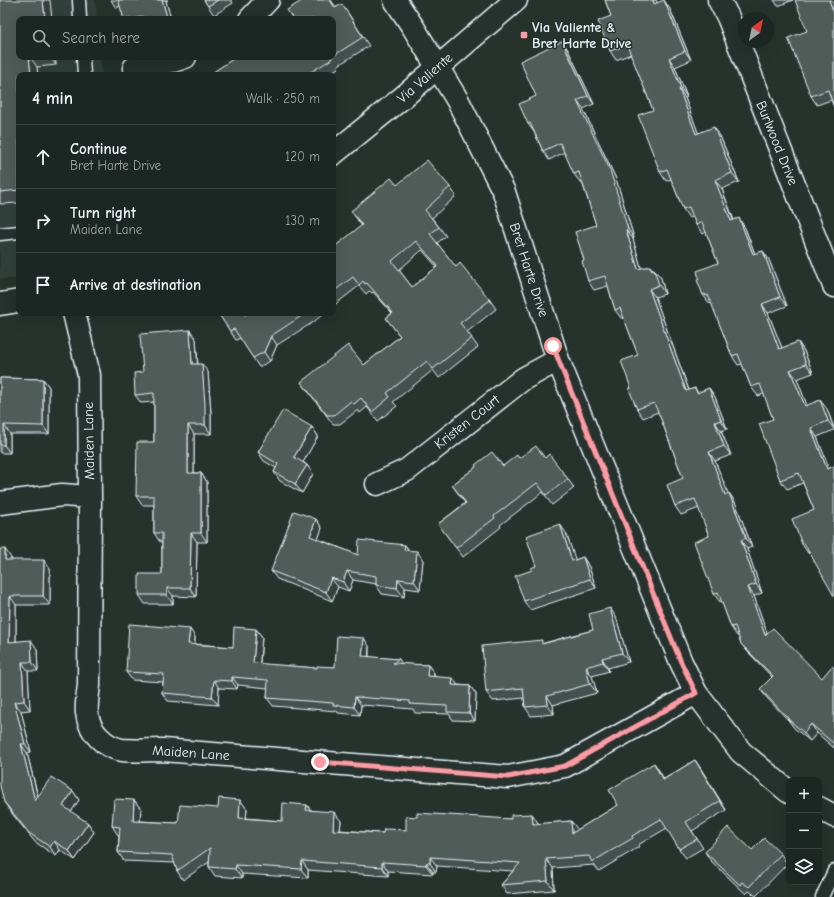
<!DOCTYPE html>
<html lang="en">
<head>
<meta charset="utf-8">
<style>
	body { margin:0; font-family:"Comic Neue",sans-serif; background:#29322f; color:#f1f3f6 }
	.controls { position:absolute; right:12px; bottom:12px; display:grid; overflow:hidden; border-radius:8px; box-shadow:0 4px 16px #0002 }
	.controls button { width:36px; height:36px; display:grid; place-items:center; padding:0; border:0; border-bottom:1px solid #3a4340; background:#1c2622; color:#f1f3f6; font:20px sans-serif }
	.compass { position:absolute; left:738px; top:12px; width:36px; height:36px; border-radius:50%; background:#1c2622; box-shadow:0 4px 16px #0002; rotate:33deg }
	.stop { position:absolute; width:12px; height:12px; margin:-9px; border:3px solid #ff9aa2; border-radius:50%; background:#fff }
	.stop.end { background:#ff9aa2; border-color:#fff; box-shadow:0 1px 4px #0008 }
	.list { margin:0; padding:0; list-style:none }
	h2 { display:flex; justify-content:space-between; align-items:center; height:52px; margin:0; padding:0 16px; font-size:17px }
	h2 small { font-size:13px; font-weight:400; color:#a0a5a5 }
	.list li { display:grid; grid-template-columns:26px 1fr auto; gap:12px; align-items:center; box-sizing:border-box; height:64px; padding:0 16px; border-top:1px solid #3a4340 }
	.list b { display:block; font-size:15px; white-space:nowrap }
	.list p { margin:0; font-size:13px; white-space:nowrap; color:#a0a5a5 }
	.list em { font-size:13px; font-style:normal; color:#a0a5a5 }
	.icon { flex:none; width:22px; height:22px; fill:none; stroke:currentColor; stroke-width:2; stroke-linecap:round; stroke-linejoin:round }
	.map { position:relative; flex:none; width:834px; height:897px; overflow:hidden }
	.search { position:absolute; background:#1c2622; box-shadow:0 4px 16px #0002; left:16px; top:16px; width:320px; height:44px; display:flex; align-items:center; gap:10px; box-sizing:border-box; padding:0 14px; border-radius:8px; color:#a0a5a5; font-size:15px }
	.panel { position:absolute; background:#1c2622; box-shadow:0 4px 16px #0002; left:16px; top:72px; width:320px; height:244px; border-radius:8px }
	.map>svg:first-child { display:block }
	.built { fill:#333f3a }
	.lines { fill:none; stroke-linecap:round; stroke-linejoin:round }
	.lane-casing { stroke:#e8f1f8; stroke-width:15 }
	.street-casing { stroke:#e8f1f8; stroke-width:25 }
	.secondary-casing { stroke:#e8f1f8; stroke-width:25 }
	.lane { stroke:#26332d; stroke-width:12 }
	.street { stroke:#26332d; stroke-width:22 }
	.secondary { stroke:#26332d; stroke-width:22 }
	.wall { fill:#454f4d; stroke:#e8f1f8; fill-rule:evenodd }
	.shaded-wall { fill:#38403e; stroke:#e8f1f8 }
	.building { fill:#505c59; stroke:#e8f1f8; fill-rule:evenodd }
	.route { stroke:#ff9aa2; stroke-width:5 }
	.poi-dot { fill:#ff9aa2; stroke:#26332d; stroke-width:1.5 }
	.labels { text-anchor:middle; dominant-baseline:central; stroke-width:3; stroke-linejoin:round; paint-order:stroke }
	.poi-label { font-size:14px; font-weight:bold; fill:#e8f1f8; stroke:#26332d; text-anchor:start }
	.street-label { font-size:14px; fill:#e8f1f8; stroke:#26332d }
</style>
</head>
<body>
<div class="map">
<svg width="834" height="897" viewBox="0 0 834 897">
	<rect width="100%" height="100%" fill="#26332d"/>
	<filter id="ink" filterUnits="userSpaceOnUse"><feTurbulence type="fractalNoise" baseFrequency=".025" numOctaves="2"/><feDisplacementMap in="SourceGraphic" scale="8" xChannelSelector="R" yChannelSelector="G"/><feConvolveMatrix kernelMatrix="1 2 1 2 8 2 1 2 1" color-interpolation-filters="sRGB"/></filter>
	<g filter="url(#ink)">
		<path class="built" d="M 0,0 L 95,0 L 97,19 L 19,19 L 19,57 L 100,57 L 102,75 L 19,75 L 19,279 L 0,279 Z"/>
		<g class="lines">
			<defs>
				<path id="lane" d="M 79,0 L 80,19
					M 83,57 L 84,75
					M 0,234 L 19,232
					M 822,897 L 834,871"/>
				<path id="street" d="M 395,0 L 413,27 L 458,101 L 504,192 L 558,360 L 681,662 L 696,693 L 741,752 L 789,792
					M 719,0 L 728,17 L 834,286
					M 250,19 L 268,0
					M 134,68 L 173,61 L 185,57
					M 74,313 L 89,375 L 90,497 L 89,685 C 88,694 86,705 87,713 C 89,731 104,747 122,750 C 135,751 149,750 163,750 L 508,777 L 565,766 L 696,693
					M 377,484 L 407,470 L 523,379 L 558,360
					M 0,503 L 62,495 L 90,497
					M 819,808 L 834,816"/>
				<path id="secondary" d="M 333,154 L 402,98 L 516,0
					M 0,304 L 19,301"/>
			</defs>
			<use href="#lane" class="lane-casing"/>
			<use href="#street" class="street-casing"/>
			<use href="#secondary" class="secondary-casing"/>
			<use href="#lane" class="lane"/>
			<use href="#street" class="street"/>
			<use href="#secondary" class="secondary"/>
		</g>
		<path class="wall" d="M 0,0 L 19,57 L 55,57 L 56,65 L 37,67 L 38,75 L 19,75 L 19,203 L 0,204 Z
			M 111,0 L 168,0 L 166,1 L 171,19 L 124,19 L 120,6 L 116,8 Z
			M 204,0 L 231,0 L 233,3 L 214,15 Z
			M 331,0 L 336,7 L 348,13 L 369,46 L 337,66 L 338,68 L 327,75 L 209,75 L 236,57 L 333,57 L 333,19 Z
			M 605,0 L 656,0 L 657,3 L 670,9 L 691,60 L 675,67 L 687,97 L 685,98 L 698,133 L 720,136 L 739,182 L 722,189 L 734,220 L 745,228 L 755,254 L 763,251 L 769,260 L 787,306 L 768,313 L 782,348 L 798,342 L 804,351 L 813,373 L 797,379 L 807,406 L 827,409 L 834,428 L 834,430 L 817,437 L 829,468 L 809,552 L 808,553 L 802,544 L 814,510 L 803,483 L 787,489 L 780,480 L 773,419 L 764,394 L 758,396 L 751,387 L 742,364 L 738,365 L 732,356 L 712,304 L 711,303 L 710,304 L 703,295 L 699,279 L 718,263 L 706,232 L 703,234 L 696,225 L 693,217 L 689,218 L 683,209 L 671,179 L 666,181 L 660,172 L 653,110 L 631,54 L 616,60 L 610,51 L 611,16 Z
			M 774,0 L 793,0 L 778,6 Z
			M 832,0 L 834,6 L 834,107 L 831,100 L 817,105 L 811,96 L 807,31 Z
			M 562,41 L 568,50 L 594,104 L 583,109 L 616,179 L 634,238 L 633,239 L 641,268 L 654,269 L 661,278 L 665,294 L 655,297 L 689,390 L 695,388 L 698,393 L 709,388 L 715,397 L 727,429 L 721,431 L 731,455 L 715,461 L 728,494 L 729,493 L 735,502 L 752,547 L 747,549 L 762,593 L 754,596 L 767,633 L 822,678 L 834,668 L 834,748 L 817,733 L 810,741 L 794,728 L 789,721 L 767,698 L 760,689 L 772,677 L 748,652 L 741,644 L 739,636 L 737,636 L 731,627 L 722,602 L 720,602 L 714,594 L 709,536 L 699,508 L 681,515 L 675,506 L 683,478 L 661,419 L 658,412 L 643,418 L 637,409 L 631,388 L 638,355 L 624,318 L 621,318 L 615,310 L 608,286 L 594,290 L 588,281 L 584,260 L 596,225 L 582,182 L 580,182 L 574,174 L 565,152 L 549,160 L 543,151 L 534,132 L 528,124 L 536,96 Z
			M 397,185 L 450,187 L 456,196 L 432,218 L 446,236 L 437,243 L 456,267 L 490,300 L 496,309 L 467,332 L 478,347 L 439,378 L 433,370 L 393,402 L 397,406 L 378,421 L 367,407 L 360,413 L 358,410 L 340,424 L 333,424 L 301,382 L 364,365 L 400,336 L 386,318 L 392,313 L 373,292 L 372,293 L 369,291 L 366,294 L 359,286 L 333,306 L 333,248 L 362,226 L 351,211 ZM 422,250 L 437,267 L 412,287 L 399,270 Z
			M 218,313 L 244,313 L 245,315 L 248,313 L 324,313 L 315,321 L 277,345 L 270,361 L 259,367 L 240,338 L 236,340 Z
			M 196,339 L 198,364 L 208,372 L 211,413 L 211,434 L 194,434 L 194,473 L 201,473 L 207,482 L 207,542 L 197,542 L 196,597 L 173,596 L 173,604 L 145,604 L 139,595 L 162,574 L 162,542 L 160,542 L 154,533 L 154,505 L 142,505 L 136,496 L 154,442 L 154,402 L 141,403 L 135,395 L 143,372 Z
			M 0,378 L 43,379 L 49,387 L 49,434 L 10,434 L 10,453 L 0,453 Z
			M 312,427 L 318,436 L 303,462 L 307,465 L 313,474 L 302,493 L 280,481 L 274,472 L 276,468 L 264,461 L 258,452 Z
			M 519,458 L 545,458 L 568,479 L 574,488 L 552,505 L 543,492 L 500,525 L 501,527 L 463,557 L 438,524 L 465,503 L 452,485 L 476,467 L 503,466 Z
			M 316,519 L 322,528 L 318,539 L 358,555 L 405,545 L 409,550 L 423,560 L 420,590 L 405,588 L 404,597 L 382,594 L 376,585 L 376,584 L 353,580 L 349,591 L 338,587 L 332,601 L 277,579 L 271,571 Z
			M 566,533 L 575,560 L 583,557 L 589,567 L 596,588 L 530,610 L 524,601 L 536,566 Z
			M 11,558 L 11,560 L 50,569 L 50,605 L 16,605 L 16,641 L 37,649 L 38,671 L 28,671 L 30,710 L 21,711 L 31,752 L 27,753 L 38,796 L 73,791 L 79,800 L 71,812 L 88,823 L 94,832 L 75,860 L 60,850 L 56,856 L 35,842 L 10,811 L 4,802 Z
			M 616,617 L 629,662 L 608,668 L 609,671 L 592,676 L 597,693 L 553,705 L 554,714 L 531,716 L 525,707 L 524,698 L 493,701 L 486,692 L 544,643 L 593,630 Z
			M 256,629 L 262,637 L 260,664 L 317,668 L 335,667 L 369,646 L 369,657 L 399,659 L 402,664 L 428,665 L 434,673 L 434,676 L 458,685 L 470,686 L 476,694 L 475,721 L 453,720 L 449,714 L 415,713 L 413,709 L 361,705 L 360,715 L 338,713 L 337,711 L 273,706 L 267,698 L 268,688 L 238,685 L 237,689 L 219,688 L 218,705 L 168,701 L 162,693 L 163,682 L 132,680 L 126,672 L 195,637 L 195,644 L 233,647 Z
			M 695,760 L 701,769 L 726,810 L 692,831 L 703,848 L 686,858 L 679,849 L 667,828 L 638,845 L 639,847 L 599,871 L 594,865 L 553,868 L 554,890 L 507,894 L 501,885 L 513,871 L 437,866 L 436,872 L 433,872 L 433,874 L 388,871 L 388,876 L 308,870 L 308,878 L 242,874 L 242,878 L 215,876 L 209,867 L 209,862 L 183,880 L 177,871 L 175,863 L 124,861 L 118,852 L 119,835 L 118,835 L 112,826 L 134,800 L 141,809 L 140,821 L 178,823 L 240,800 L 247,809 L 246,818 L 282,821 L 307,805 L 311,810 L 341,821 L 340,830 L 380,833 L 406,830 L 417,817 L 511,819 L 532,814 L 538,823 L 538,824 L 571,821 L 577,830 L 618,805 L 654,763 L 664,779 Z
			M 752,850 L 781,854 L 787,864 L 756,896 L 749,891 L 746,894 L 711,861 L 705,852 Z"/>
		<path class="shaded-wall" d="M 43,0 L 50,0 L 52,19 L 45,19 Z
			M 162,0 L 165,0 L 166,1 L 171,19 L 168,19 L 167,17 Z
			M 653,0 L 656,0 L 661,13 L 654,4 Z
			M 664,0 L 670,9 L 691,60 L 685,51 Z
			M 829,0 L 832,0 L 834,6 L 834,13 Z
			M 562,41 L 568,50 L 594,104 L 588,96 Z
			M 29,57 L 30,57 L 37,67 L 38,75 L 31,75 Z
			M 50,57 L 55,57 L 56,65 Z
			M 669,58 L 675,67 L 687,97 L 681,88 Z
			M 679,89 L 685,98 L 702,143 L 696,134 Z
			M 577,101 L 583,109 L 616,179 L 634,238 L 628,229 Z
			M 714,127 L 720,136 L 739,182 L 732,173 Z
			M 715,180 L 722,189 L 737,231 L 731,221 Z
			M 739,218 L 745,228 L 759,264 L 753,254 Z
			M 626,230 L 633,239 L 644,278 L 638,269 Z
			M 763,251 L 769,260 L 787,306 L 780,297 Z
			M 650,266 L 656,274 L 654,269 L 661,278 L 665,294 L 659,285 Z
			M 649,289 L 655,297 L 692,399 L 686,391 Z
			M 762,304 L 768,313 L 786,358 L 779,349 Z
			M 190,330 L 196,339 L 198,373 L 192,364 Z
			M 271,336 L 277,345 L 270,361 L 264,352 Z
			M 798,342 L 804,351 L 813,373 L 806,364 Z
			M 202,364 L 208,372 L 211,413 L 211,434 L 205,425 Z
			M 790,370 L 797,379 L 811,416 L 805,406 Z
			M 43,379 L 49,387 L 49,434 L 43,426 Z
			M 709,388 L 715,397 L 727,429 L 721,420 Z
			M 820,400 L 827,409 L 834,429 L 828,421 Z
			M 715,422 L 721,431 L 731,455 L 724,446 Z
			M 4,425 L 10,434 L 10,453 L 4,445 Z
			M 188,425 L 194,434 L 194,482 L 188,473 Z
			M 312,427 L 318,436 L 301,466 L 294,457 Z
			M 811,428 L 817,437 L 833,478 L 827,469 Z
			M 709,452 L 715,461 L 732,503 L 725,495 Z
			M 307,465 L 313,474 L 302,493 L 295,484 Z
			M 201,473 L 207,482 L 207,542 L 201,533 Z
			M 729,493 L 735,502 L 752,547 L 746,538 Z
			M 316,519 L 322,528 L 316,545 L 310,536 Z
			M 560,524 L 566,533 L 579,570 L 572,561 Z
			M 191,533 L 197,542 L 196,597 L 190,588 Z
			M 741,540 L 747,549 L 762,593 L 756,584 Z
			M 405,545 L 411,554 L 404,550 Z
			M 5,549 L 11,558 L 11,569 L 5,560 Z
			M 417,551 L 423,560 L 420,590 L 414,581 Z
			M 583,557 L 589,567 L 596,588 L 590,579 Z
			M 44,560 L 50,569 L 50,605 L 43,596 Z
			M 347,571 L 353,580 L 349,591 L 343,582 Z
			M 331,578 L 338,587 L 332,601 L 326,592 Z
			M 398,579 L 405,588 L 404,597 L 397,588 Z
			M 748,587 L 754,596 L 771,644 L 765,635 Z
			M 167,588 L 173,596 L 173,604 L 167,595 Z
			M 10,596 L 16,605 L 16,651 L 9,642 Z
			M 610,608 L 616,617 L 629,662 L 622,653 Z
			M 190,629 L 195,637 L 194,652 L 188,644 Z
			M 256,629 L 262,637 L 259,671 L 253,663 Z
			M 364,638 L 369,646 L 368,665 L 362,656 Z
			M 31,640 L 37,649 L 38,671 L 32,662 Z
			M 602,658 L 608,668 L 609,671 L 603,662 Z
			M 22,662 L 28,671 L 30,710 L 24,701 Z
			M 428,665 L 434,673 L 433,684 L 427,676 Z
			M 586,667 L 592,676 L 597,693 L 590,684 Z
			M 232,677 L 238,685 L 237,689 L 232,681 Z
			M 453,678 L 458,686 L 452,685 Z
			M 214,680 L 219,688 L 218,705 L 212,697 Z
			M 470,686 L 476,694 L 475,721 L 469,713 Z
			M 547,696 L 553,705 L 554,714 L 548,705 Z
			M 355,697 L 361,705 L 360,715 L 354,707 Z
			M 14,702 L 21,711 L 31,752 L 25,744 Z
			M 811,724 L 817,733 L 810,741 L 804,733 Z
			M 21,744 L 27,753 L 41,810 L 35,801 Z
			M 695,760 L 701,769 L 726,810 L 720,801 Z
			M 654,763 L 660,772 L 669,789 L 663,780 Z
			M 73,791 L 79,800 L 69,815 L 63,806 Z
			M 134,800 L 141,809 L 139,830 L 133,821 Z
			M 240,800 L 247,809 L 245,827 L 239,818 Z
			M 307,805 L 313,814 L 306,810 Z
			M 334,812 L 341,821 L 339,839 L 333,830 Z
			M 532,814 L 538,823 L 539,833 L 533,824 Z
			M 571,821 L 578,830 L 572,833 Z
			M 88,823 L 94,832 L 75,860 L 69,851 Z
			M 54,841 L 60,850 L 56,856 L 50,847 Z
			M 430,857 L 437,866 L 436,872 L 430,863 Z
			M 546,859 L 553,868 L 554,890 L 548,881 Z
			M 302,861 L 308,870 L 308,878 L 301,869 Z
			M 382,862 L 388,871 L 388,876 L 382,867 Z
			M 426,863 L 433,872 L 433,874 L 426,865 Z
			M 236,865 L 242,874 L 242,878 L 235,869 Z"/>
		<path class="building" d="M 0,0 L 43,0 L 45,19 L 19,19 L 19,57 L 29,57 L 31,75 L 19,75 L 19,190 L 0,192 Z
			M 118,0 L 162,0 L 167,17 L 161,19 L 143,19 L 143,16 L 134,19 L 124,19 Z
			M 204,0 L 218,0 L 208,6 Z
			M 303,0 L 330,0 L 335,8 L 342,4 L 363,37 L 333,56 L 333,19 L 293,19 L 287,10 Z
			M 605,0 L 653,0 L 654,4 L 664,0 L 685,51 L 669,58 L 681,88 L 679,89 L 696,134 L 714,127 L 732,173 L 715,180 L 731,221 L 739,218 L 753,254 L 763,251 L 780,297 L 762,304 L 779,349 L 798,342 L 806,364 L 790,370 L 805,406 L 820,400 L 828,421 L 811,428 L 827,469 L 834,466 L 834,596 L 804,543 L 802,544 L 792,519 L 814,510 L 799,473 L 780,480 L 759,424 L 773,419 L 760,384 L 751,387 L 738,354 L 732,356 L 708,295 L 706,296 L 705,294 L 703,295 L 697,280 L 699,279 L 697,271 L 718,263 L 702,222 L 696,225 L 689,207 L 683,209 L 667,169 L 660,172 L 638,115 L 653,110 L 627,45 L 610,51 L 598,21 L 611,16 Z
			M 795,0 L 829,0 L 834,13 L 834,107 L 828,90 L 811,96 L 788,38 L 807,31 Z
			M 562,41 L 588,96 L 577,101 L 610,170 L 628,229 L 626,230 L 638,269 L 650,266 L 652,270 L 654,269 L 659,285 L 649,289 L 686,391 L 695,388 L 697,393 L 709,388 L 721,420 L 715,422 L 724,446 L 709,452 L 725,495 L 729,493 L 746,538 L 741,540 L 756,584 L 748,587 L 765,635 L 773,628 L 822,678 L 832,666 L 834,668 L 834,744 L 811,724 L 804,733 L 788,719 L 788,718 L 760,689 L 773,676 L 741,644 L 735,626 L 731,627 L 718,592 L 714,594 L 694,542 L 709,536 L 695,499 L 675,506 L 667,485 L 683,478 L 661,419 L 654,403 L 637,409 L 629,389 L 631,388 L 621,361 L 638,355 L 620,308 L 615,310 L 605,276 L 588,281 L 582,261 L 584,260 L 575,232 L 596,225 L 579,172 L 574,174 L 560,143 L 543,151 L 530,123 L 528,124 L 519,104 L 536,96 L 520,61 Z
			M 236,57 L 331,57 L 330,57 L 332,59 L 306,75 L 209,75 Z
			M 427,160 L 450,187 L 425,210 L 439,227 L 430,234 L 456,267 L 460,263 L 490,300 L 460,323 L 472,338 L 433,369 L 427,361 L 387,393 L 390,397 L 372,412 L 361,398 L 354,404 L 351,401 L 334,415 L 327,415 L 301,382 L 348,345 L 364,365 L 400,336 L 386,318 L 393,313 L 367,283 L 365,284 L 363,281 L 359,285 L 353,277 L 333,292 L 333,248 L 362,225 L 351,211 L 391,178 L 397,185 ZM 416,241 L 438,266 L 412,287 L 392,261 Z
			M 218,313 L 243,313 L 245,315 L 248,313 L 306,313 L 271,336 L 264,352 L 253,358 L 234,329 L 230,331 Z
			M 190,330 L 192,364 L 202,364 L 205,404 L 205,425 L 188,425 L 188,473 L 201,473 L 201,533 L 191,533 L 190,588 L 167,588 L 167,595 L 139,595 L 139,574 L 162,574 L 162,533 L 154,533 L 154,496 L 136,496 L 137,442 L 154,442 L 154,393 L 135,395 L 134,373 L 143,372 L 140,334 Z
			M 0,378 L 43,379 L 43,426 L 4,425 L 4,445 L 0,445 Z
			M 283,410 L 312,427 L 294,457 L 307,465 L 295,484 L 274,472 L 278,464 L 258,452 Z
			M 536,446 L 545,458 L 549,454 L 568,479 L 546,495 L 537,483 L 494,516 L 495,518 L 456,548 L 438,524 L 466,503 L 452,485 L 476,467 L 475,465 L 492,452 L 503,466 L 517,455 L 519,458 Z
			M 294,511 L 316,519 L 310,536 L 358,555 L 359,540 L 405,545 L 404,550 L 417,551 L 414,581 L 398,579 L 397,588 L 376,585 L 376,576 L 347,571 L 343,582 L 331,578 L 326,592 L 271,571 Z
			M 560,524 L 572,561 L 583,557 L 590,579 L 524,601 L 515,576 L 532,570 L 531,568 L 536,566 L 526,536 Z
			M 0,549 L 5,549 L 5,560 L 44,560 L 43,596 L 10,596 L 9,642 L 31,640 L 32,662 L 22,662 L 24,701 L 14,702 L 25,744 L 21,744 L 35,801 L 51,777 L 73,791 L 63,806 L 88,823 L 69,851 L 54,841 L 50,847 L 29,833 L 4,802 L 0,786 Z
			M 610,608 L 622,653 L 602,658 L 603,662 L 586,667 L 590,684 L 547,696 L 548,705 L 525,707 L 523,688 L 486,692 L 482,646 L 542,640 L 542,644 L 593,630 L 589,614 Z
			M 129,624 L 190,629 L 188,644 L 233,647 L 234,627 L 256,629 L 253,663 L 317,668 L 317,666 L 335,667 L 337,636 L 364,638 L 362,656 L 399,659 L 393,663 L 428,665 L 427,676 L 453,678 L 452,685 L 470,686 L 469,713 L 447,712 L 447,706 L 410,704 L 410,701 L 355,697 L 354,707 L 333,705 L 333,703 L 267,698 L 268,680 L 232,677 L 232,681 L 214,680 L 212,697 L 162,693 L 164,674 L 126,672 Z
			M 695,760 L 720,801 L 686,822 L 697,839 L 679,849 L 661,819 L 632,836 L 633,838 L 592,862 L 589,856 L 546,859 L 548,881 L 501,885 L 520,863 L 430,857 L 430,863 L 426,863 L 426,865 L 382,862 L 382,867 L 302,861 L 301,869 L 236,865 L 235,869 L 209,867 L 210,848 L 177,871 L 172,855 L 118,852 L 120,827 L 112,826 L 114,799 L 134,800 L 133,821 L 178,823 L 180,805 L 218,808 L 219,798 L 240,800 L 239,818 L 282,821 L 283,803 L 307,805 L 306,810 L 334,812 L 333,830 L 380,833 L 383,833 L 384,829 L 406,830 L 406,816 L 417,817 L 417,813 L 511,819 L 511,815 L 532,814 L 533,824 L 571,821 L 572,833 L 618,805 L 609,790 L 654,763 L 663,780 Z
			M 728,827 L 752,850 L 764,838 L 781,854 L 749,887 L 742,882 L 740,885 L 705,852 Z"/>
	</g>
	<g class="lines" filter="url(#ink)">
		<path class="route" d="M 320,762 L 508,777 L 565,766 L 696,693 L 681,662 L 564,374 L 553,346"/>
	</g>
	<rect class="poi-dot" x="520" y="31" width="8" height="8" rx="2"/>
	<g class="labels">
		<g class="poi-label">
			<text x="532" y="27">Via Valiente &amp;<tspan x="532" dy="16">Bret Harte Drive</tspan></text>
		</g>
		<g class="street-label">
			<text transform="translate(425 78) rotate(-41)">Via Valiente</text>
			<text transform="translate(777 143) rotate(68)">Burlwood Drive</text>
			<text transform="translate(529 270) rotate(72)">Bret Harte Drive</text>
			<text transform="translate(467 422) rotate(-38)">Kristen Court</text>
			<text transform="translate(89 441) rotate(-91)">Maiden Lane</text>
			<text transform="translate(191 753) rotate(4)">Maiden Lane</text>
		</g>
	</g>
</svg>
<div class="controls">
<button>+</button>
<button>−</button>
<button><svg class="icon" aria-label="layers" viewBox="0 0 24 24"><path d="M12 4l9 5-9 5-9-5zM3 14l9 5 9-5"/></svg></button>
</div>
<svg class="compass" viewBox="-18 -18 36 36"><path d="M0-13l5 13h-10z" fill="#e53935"/><path d="M0 13l5-13h-10z" fill="#a0a5a5"/></svg>
<div class="stop" style="left:553px;top:346px"></div>
<div class="stop end" style="left:320px;top:762px"></div>
<div class="search"><svg class="icon" aria-label="search" viewBox="0 0 24 24"><circle cx="10" cy="10" r="6"/><path d="M15 15l6 6"/></svg>Search here</div>
<section class="panel">
<h2>4 min<small>Walk · 250 m</small></h2>
<ul class="list">
<li><svg class="icon" aria-label="ahead" viewBox="0 0 24 24"><path d="M12 20V5M6 11l6-6 6 6"/></svg><div><b>Continue</b><p>Bret Harte Drive</p></div><em>120 m</em></li>
<li><svg class="icon" aria-label="right" viewBox="0 0 24 24"><path d="M7 20v-9h11M14 6l5 5-5 5"/></svg><div><b>Turn right</b><p>Maiden Lane</p></div><em>130 m</em></li>
<li><svg class="icon" aria-label="arrive" viewBox="0 0 24 24"><path d="M6 21V4h12l-3 4 3 4H6"/></svg><div><b>Arrive at destination</b></div></li>
</ul>
</section>
</div>
</body>
</html>
